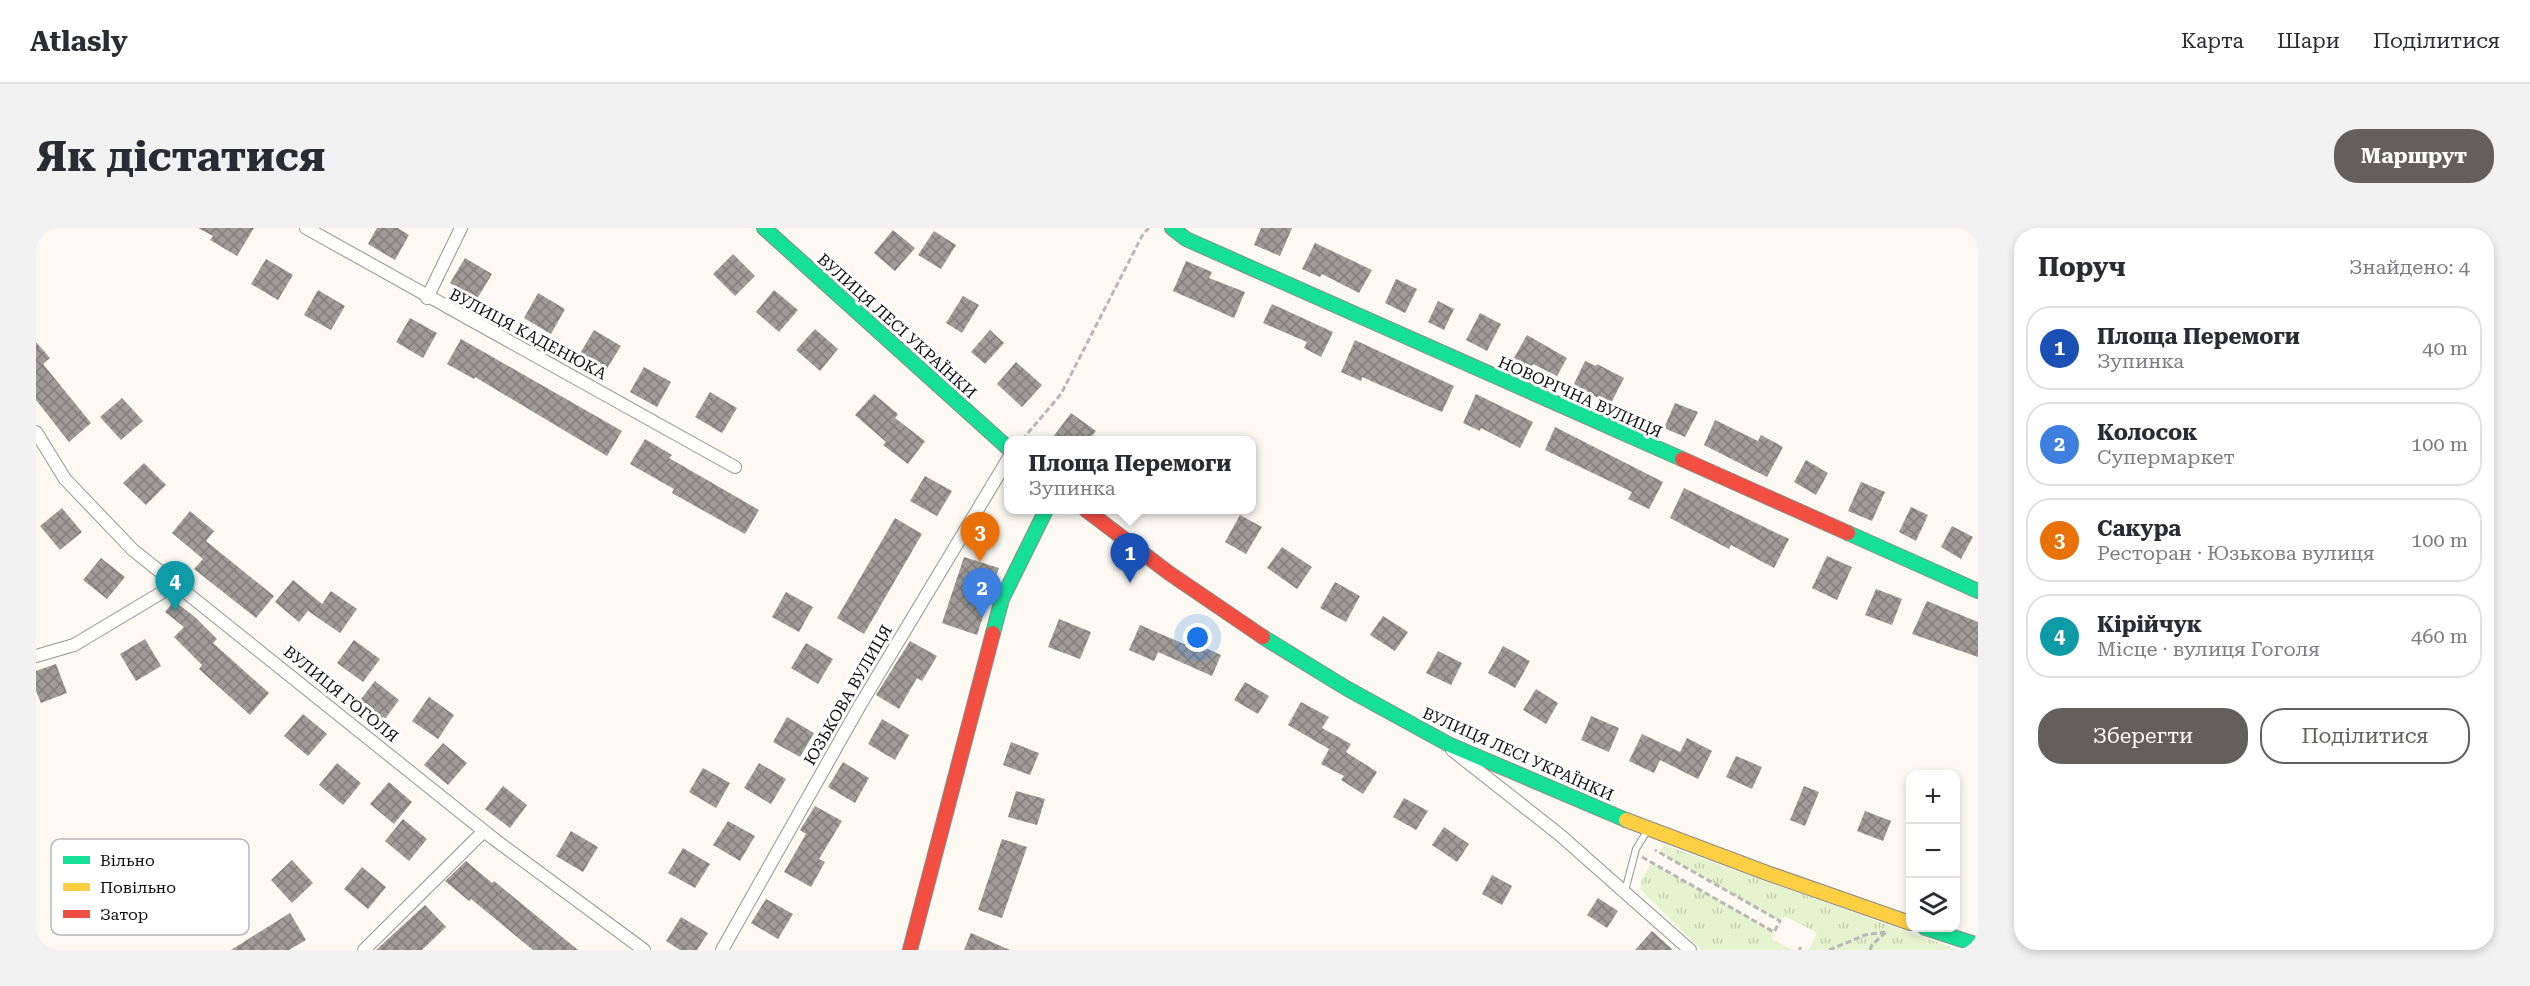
<!DOCTYPE html>
<html lang="uk">
<head>
<meta charset="utf-8">
<style>
	body { margin:0; font-family:"Roboto Serif",serif; background:#f2f2f3; color:#2b2b33 }
	.controls { position:absolute; right:18px; bottom:18px; display:grid; overflow:hidden; border-radius:12px; box-shadow:0 3px 9px #0003 }
	.controls button { width:54px; height:54px; display:grid; place-items:center; padding:0; border:0; border-bottom:2px solid #e1e1e2; background:#fff; color:#2b2b33; font:30px sans-serif }
	.you { position:absolute; left:1162px; top:410px; width:21px; height:21px; margin:-15px; border:4px solid #fff; border-radius:50%; background:#1a73e8; box-shadow:0 0 0 9px #1a73e833 }
	.badge { display:grid; place-items:center; width:39px; height:39px; border-radius:50%; background:#61605e; color:#fff; font-size:20px; font-weight:700 }
	.pin { position:absolute; translate:-50% -50px; filter:drop-shadow(0 2px 3px #0008) }
	.pin::after { content:''; position:absolute; top:32px; width:21px; height:18px; background:inherit; clip-path:polygon(0 0,100% 0,50% 100%) }
	.popup { position:absolute; left:968px; top:208px; width:252px; height:78px; box-sizing:border-box; display:grid; place-content:center; border-radius:12px; background:#fff; filter:drop-shadow(0 2px 4px #0005); font-size:20px; white-space:nowrap; color:#7c7c81 }
	.popup b { font-size:22px; color:#2b2b33 }
	.popup::after { content:''; position:absolute; left:50%; top:100%; margin-left:-12px; border:12px solid transparent; border-top-color:#fff }
	.list { margin:0; padding:0; list-style:none }
	h2 { display:flex; justify-content:space-between; align-items:center; height:78px; margin:0; padding:0 24px; font-size:26px }
	h2 small { font-size:20px; font-weight:400; color:#7c7c81 }
	.list li { display:grid; grid-template-columns:39px 1fr auto; gap:18px; align-items:center; box-sizing:border-box; height:84px; margin:0 12px 12px; padding:0 12px; border:2px solid #e1e1e2; border-radius:24px }
	.list b { display:block; font-size:22px; white-space:nowrap }
	.list p { margin:0; font-size:20px; white-space:nowrap; color:#7c7c81 }
	.list em { font-size:20px; font-style:normal; color:#7c7c81 }
	.actions { display:flex; gap:12px; padding:18px 24px }
	.actions a { flex:1; padding:14px 0; border:2px solid #61605e; border-radius:24px; text-align:center; font-size:21px; color:#61605e }
	.actions .main { background:#61605e; color:#fff }
	.icon { flex:none; width:33px; height:33px; fill:none; stroke:currentColor; stroke-width:2; stroke-linecap:round; stroke-linejoin:round }
	.map { position:relative; flex:none; width:1942px; height:722px; overflow:hidden; border-radius:24px }
	header { display:flex; align-items:center; gap:36px; box-sizing:border-box; height:84px; padding:0 30px; background:#fff; border-bottom:2px solid #e1e1e2 }
	header strong { font-size:28px }
	nav { display:flex; gap:33px; margin-inline-start:auto; font-size:21px }
	.intro { display:flex; align-items:center; justify-content:space-between; box-sizing:border-box; height:144px; padding:0 36px }
	h1 { margin:0; font-size:42px }
	.button { padding:15px 27px; border-radius:24px; background:#61605e; color:#fff; font-size:21px; font-weight:700 }
	main { display:flex; gap:36px; padding:0 36px }
	aside { flex:1; background:#fff; border-radius:24px; box-shadow:0 3px 9px #0003 }
	.map>svg:first-child { display:block }
	.grass { fill:url(#grass-tufts) }
	.building { fill:url(#building-cross-hatch) }
	.lines { fill:none; stroke-linecap:round; stroke-linejoin:round }
	.lane-casing { stroke:#959491; stroke-width:8 }
	.street-casing { stroke:#959491; stroke-width:14 }
	.fast-casing { stroke:#8b8a87; stroke-width:16 }
	.slow-casing { stroke:#8b8a87; stroke-width:16 }
	.jam-casing { stroke:#8b8a87; stroke-width:16 }
	.path { stroke:#b8b8b6; stroke-width:3; stroke-dasharray:6 3; stroke-linecap:butt }
	.lane { stroke:#fefefd; stroke-width:6 }
	.street { stroke:#fefefd; stroke-width:12 }
	.fast { stroke:#16e098; stroke-width:14 }
	.slow { stroke:#ffcf43; stroke-width:14 }
	.jam { stroke:#f24e42; stroke-width:14 }
	.labels { text-anchor:middle; dominant-baseline:central; stroke-width:6; stroke-linejoin:round; paint-order:stroke }
	.street-label { font-size:16px; fill:#0e0e0e; stroke:#fff }
	.key { fill:#fff; stroke:#b7b7b7; stroke-width:1.5 }
	.key-label { font-size:16px; fill:#0e0e0e }
</style>
</head>
<body>
<header>
<strong>Atlasly</strong>
<nav><a>Карта</a><a>Шари</a><a>Поділитися</a></nav>
</header>
<div class="intro"><h1>Як дістатися</h1><a class="button">Маршрут</a></div>
<main>
<div class="map">
<svg width="1942" height="722" viewBox="0 0 1942 722">
	<defs>
		<pattern id="grass-tufts" width="24" height="20" patternUnits="userSpaceOnUse" patternTransform="scale(1.5)"><rect width="24" height="20" fill="#e6f3cf"/><path d="M3 7l-1-3M5 7V3M7 7l1-3M15 17l-1-3M17 17v-4M19 17l1-3" fill="none" stroke="#c4cfb1"/></pattern>
		<pattern id="building-cross-hatch" width="8" height="8" patternUnits="userSpaceOnUse" patternTransform="scale(1.5)"><rect width="8" height="8" fill="#9f9c98"/><path d="M0 0l8 8M0 8l8-8" fill="none" stroke="#807e7a"/></pattern>
	</defs>
	<rect width="100%" height="100%" fill="#fbf9f2"/>
	<path class="grass" d="M 1628,617 L 1923,722 L 1773,722 L 1781,705 L 1749,688 L 1744,693 L 1624,624 Z
		M 1616,635 L 1738,704 L 1736,711 L 1757,722 L 1665,722 L 1604,661 L 1606,651 Z"/>
	<path class="building" d="M 162,0 L 218,0 L 201,28 L 174,12 L 177,8 Z
		M 341,0 L 362,0 L 373,7 L 359,32 L 332,16 Z
		M 1225,0 L 1256,0 L 1244,28 L 1218,17 Z
		M 857,2 L 879,20 L 859,43 L 838,25 Z
		M 898,3 L 920,17 L 905,41 L 882,27 Z
		M 1279,15 L 1336,42 L 1323,65 L 1286,46 L 1284,49 L 1266,41 Z
		M 697,26 L 719,48 L 699,68 L 677,46 Z
		M 429,30 L 456,46 L 441,71 L 414,55 Z
		M 230,31 L 257,47 L 242,72 L 215,56 Z
		M 1150,33 L 1176,44 L 1173,50 L 1209,64 L 1198,90 L 1137,63 Z
		M 1360,51 L 1381,61 L 1369,85 L 1349,75 Z
		M 282,62 L 309,78 L 295,102 L 268,87 Z
		M 738,62 L 762,82 L 743,104 L 720,84 Z
		M 502,65 L 529,81 L 515,106 L 488,90 Z
		M 927,68 L 943,77 L 926,105 L 910,95 Z
		M 1402,73 L 1418,81 L 1408,102 L 1392,94 Z
		M 1236,76 L 1297,104 L 1285,129 L 1268,120 L 1271,114 L 1227,95 Z
		M 1444,85 L 1465,96 L 1451,123 L 1430,112 Z
		M 374,90 L 401,105 L 387,130 L 360,114 Z
		M 779,101 L 802,121 L 784,143 L 760,122 Z
		M 558,102 L 585,118 L 570,142 L 543,127 Z
		M 954,102 L 968,115 L 949,136 L 935,124 Z
		M 1491,107 L 1531,130 L 1521,148 L 1497,136 L 1495,140 L 1478,130 Z
		M 425,111 L 586,203 L 571,228 L 439,149 L 438,151 L 411,136 Z
		M 1319,112 L 1418,158 L 1406,184 L 1326,149 L 1325,153 L 1305,144 Z
		M 0,114 L 14,130 L 7,136 L 55,195 L 33,214 L 0,172 Z
		M 1549,133 L 1560,138 L 1561,136 L 1588,150 L 1574,177 L 1538,156 Z
		M 980,134 L 1006,157 L 986,179 L 961,156 Z
		M 608,139 L 635,154 L 621,179 L 594,164 Z
		M 674,164 L 701,180 L 686,205 L 659,189 Z
		M 838,166 L 862,186 L 859,190 L 889,213 L 872,236 L 847,217 L 850,214 L 819,187 Z
		M 1440,166 L 1497,194 L 1484,220 L 1445,200 L 1444,203 L 1427,195 Z
		M 86,170 L 107,193 L 85,212 L 64,189 Z
		M 1639,175 L 1662,184 L 1649,209 L 1628,200 Z
		M 1035,185 L 1060,203 L 1052,213 L 1014,213 Z
		M 1679,192 L 1722,213 L 1725,207 L 1747,219 L 1731,249 L 1668,217 Z
		M 1519,199 L 1627,254 L 1613,281 L 1592,271 L 1596,264 L 1509,222 Z
		M 609,211 L 636,227 L 633,230 L 723,282 L 709,306 L 636,265 L 638,261 L 594,236 Z
		M 1770,232 L 1792,245 L 1780,267 L 1758,254 Z
		M 108,235 L 130,257 L 110,277 L 87,255 Z
		M 889,248 L 916,263 L 901,288 L 874,273 Z
		M 1825,254 L 1849,264 L 1836,293 L 1812,283 Z
		M 1648,260 L 1753,311 L 1738,340 L 1695,317 L 1693,321 L 1634,290 Z
		M 1875,279 L 1892,287 L 1880,313 L 1863,304 Z
		M 26,280 L 46,304 L 24,322 L 4,298 Z
		M 154,283 L 178,303 L 170,313 L 238,368 L 220,390 L 158,341 L 167,331 L 136,305 Z
		M 1204,287 L 1226,299 L 1210,326 L 1189,314 Z
		M 859,290 L 886,306 L 828,406 L 801,390 Z
		M 1916,298 L 1937,309 L 1925,331 L 1905,319 Z
		M 1246,319 L 1276,339 L 1261,361 L 1231,340 Z
		M 1791,328 L 1816,339 L 1801,372 L 1776,360 Z
		M 928,329 L 963,340 L 941,407 L 906,395 Z
		M 65,330 L 89,349 L 71,371 L 47,352 Z
		M 257,352 L 286,376 L 295,363 L 321,381 L 304,405 L 272,383 L 263,394 L 239,374 Z
		M 1299,354 L 1324,368 L 1310,394 L 1284,380 Z
		M 1840,361 L 1866,371 L 1856,397 L 1829,387 Z
		M 750,364 L 777,379 L 763,404 L 736,389 Z
		M 138,373 L 159,389 L 181,411 L 177,415 L 233,465 L 214,487 L 163,441 L 166,437 L 138,409 L 148,399 L 129,384 Z
		M 1891,373 L 1942,394 L 1942,429 L 1876,406 Z
		M 1347,388 L 1372,404 L 1359,423 L 1334,407 Z
		M 1023,391 L 1055,404 L 1044,431 L 1012,419 Z
		M 1104,397 L 1148,416 L 1150,411 L 1185,427 L 1176,448 L 1122,424 L 1118,433 L 1093,422 Z
		M 109,411 L 125,438 L 100,453 L 84,426 Z
		M 318,412 L 344,431 L 327,454 L 301,435 Z
		M 874,413 L 901,428 L 886,453 L 881,450 L 863,481 L 840,467 Z
		M 770,415 L 797,431 L 782,456 L 755,440 Z
		M 1467,418 L 1494,433 L 1479,460 L 1452,445 Z
		M 1402,423 L 1426,435 L 1415,457 L 1390,445 Z
		M 20,436 L 31,465 L 5,475 L 0,463 L 0,443 Z
		M 339,453 L 363,472 L 346,495 L 321,476 Z
		M 1209,454 L 1233,468 L 1222,486 L 1198,472 Z
		M 1500,461 L 1522,475 L 1510,496 L 1487,482 Z
		M 393,469 L 418,487 L 402,511 L 376,493 Z
		M 1265,474 L 1293,489 L 1286,500 L 1315,516 L 1310,524 L 1341,544 L 1327,566 L 1305,552 L 1308,548 L 1285,536 L 1293,521 L 1252,497 Z
		M 267,486 L 291,506 L 272,528 L 248,508 Z
		M 1555,488 L 1583,500 L 1573,524 L 1545,512 Z
		M 751,489 L 778,505 L 764,529 L 737,514 Z
		M 846,491 L 873,507 L 859,532 L 832,516 Z
		M 1606,506 L 1644,524 L 1651,510 L 1676,523 L 1662,551 L 1624,532 L 1618,545 L 1593,533 Z
		M 975,514 L 1003,525 L 994,547 L 967,537 Z
		M 407,515 L 431,535 L 412,557 L 388,537 Z
		M 1700,528 L 1726,539 L 1716,561 L 1690,549 Z
		M 807,534 L 833,550 L 819,575 L 792,559 Z
		M 301,535 L 325,555 L 307,577 L 283,557 Z
		M 723,535 L 750,551 L 735,576 L 708,560 Z
		M 667,540 L 694,555 L 680,580 L 653,564 Z
		M 353,554 L 376,574 L 358,596 L 334,576 Z
		M 467,558 L 491,577 L 474,600 L 449,581 Z
		M 1768,558 L 1783,564 L 1769,598 L 1754,592 Z
		M 980,563 L 1009,571 L 1001,597 L 972,589 Z
		M 1368,570 L 1392,583 L 1380,602 L 1357,589 Z
		M 779,578 L 806,593 L 783,631 L 789,634 L 775,659 L 748,644 L 770,606 L 764,602 Z
		M 1829,583 L 1855,593 L 1847,613 L 1821,603 Z
		M 367,591 L 391,611 L 373,633 L 349,613 Z
		M 692,593 L 719,608 L 704,633 L 677,617 Z
		M 1408,599 L 1433,616 L 1421,634 L 1396,617 Z
		M 535,603 L 562,619 L 547,644 L 520,628 Z
		M 966,611 L 991,619 L 966,690 L 942,682 Z
		M 647,620 L 674,636 L 659,660 L 632,645 Z
		M 256,632 L 277,655 L 256,675 L 235,652 Z
		M 430,633 L 456,655 L 458,653 L 542,722 L 497,722 L 435,671 L 433,673 L 409,653 Z
		M 326,639 L 350,659 L 332,681 L 308,661 Z
		M 1456,647 L 1476,658 L 1466,677 L 1446,666 Z
		M 1562,670 L 1582,683 L 1571,700 L 1551,687 Z
		M 730,671 L 757,686 L 742,711 L 715,695 Z
		M 389,677 L 410,699 L 386,722 L 340,722 Z
		M 254,685 L 270,712 L 253,722 L 195,722 Z
		M 645,689 L 672,705 L 661,722 L 644,722 L 630,713 Z
		M 1616,703 L 1637,722 L 1599,722 Z
		M 935,705 L 974,722 L 928,722 Z"/>
	<g class="lines">
		<defs>
			<path id="lane" d="M 1589,663 L 1600,621 L 1611,603"/>
			<path id="street" d="M 270,0 L 699,239
				M 391,70 L 425,0
				M 0,204 L 29,251 L 97,322 L 458,611 L 608,722
				M 0,428 L 38,417 L 140,356
				M 1416,522 L 1524,607 L 1654,722
				M 328,722 L 448,603
				M 686,722 L 823,479 L 972,231"/>
			<path id="fast" d="M 728,0 L 972,220
				M 1136,0 L 1150,11 L 1646,231
				M 1812,305 L 1942,363
				M 957,405 L 966,371 L 1010,282
				M 1227,409 L 1310,460 L 1412,516 L 1590,592
				M 1889,700 L 1942,717"/>
			<path id="slow" d="M 1590,592 L 1731,645 L 1874,695"/>
			<path id="jam" d="M 1646,231 L 1812,305
				M 1050,282 L 1133,345 L 1227,409
				M 874,722 L 957,405"/>
		</defs>
		<use href="#lane" class="lane-casing"/>
		<use href="#street" class="street-casing"/>
		<use href="#fast" class="fast-casing"/>
		<use href="#slow" class="slow-casing"/>
		<use href="#jam" class="jam-casing"/>
		<path class="path" d="M 986,212 L 1025,166 L 1107,6 L 1113,0
			M 1606,629 L 1738,704 L 1744,693 L 1619,622
			M 1763,722 L 1765,719
			M 1793,722 L 1829,707 L 1849,704
			M 1834,722 L 1836,717 L 1850,704"/>
		<use href="#lane" class="lane"/>
		<use href="#street" class="street"/>
		<use href="#fast" class="fast"/>
		<use href="#slow" class="slow"/>
		<use href="#jam" class="jam"/>
	</g>
	<g class="labels">
		<g class="street-label">
			<text transform="translate(861 98) rotate(42)">ВУЛИЦЯ ЛЕСІ УКРАЇНКИ</text>
			<text transform="translate(492 106) rotate(28)">ВУЛИЦЯ КАДЕНЮКА</text>
			<text transform="translate(1544 169) rotate(24)">НОВОРІЧНА ВУЛИЦЯ</text>
			<text transform="translate(305 466) rotate(39)">ВУЛИЦЯ ГОГОЛЯ</text>
			<text transform="translate(812 467) rotate(-60)">ЮЗЬКОВА ВУЛИЦЯ</text>
			<text transform="translate(1482 526) rotate(24)">ВУЛИЦЯ ЛЕСІ УКРАЇНКИ</text>
		</g>
	</g>
	<rect x="15" y="611" width="198" height="96" rx="9" class="key"/>
	<rect x="27" y="628" width="27" height="8" fill="#16e098"/>
	<rect x="27" y="655" width="27" height="8" fill="#ffcf43"/>
	<rect x="27" y="682" width="27" height="8" fill="#f24e42"/>
	<g class="key-label">
		<text x="64" y="638">Вільно</text>
		<text x="64" y="665">Повільно</text>
		<text x="64" y="692">Затор</text>
	</g>
</svg>
<div class="controls">
<button>+</button>
<button>−</button>
<button><svg class="icon" aria-label="layers" viewBox="0 0 24 24"><path d="M12 4l9 5-9 5-9-5zM3 14l9 5 9-5"/></svg></button>
</div>
<div class="you"></div>
<div class="pin badge" style="left:1094px;top:355px;background:#1a4fb4">1</div>
<div class="popup"><b>Площа Перемоги</b>Зупинка</div>
<div class="pin badge" style="left:946px;top:390px;background:#3f7fe0">2</div>
<div class="pin badge" style="left:944px;top:334px;background:#e8710a">3</div>
<div class="pin badge" style="left:139px;top:383px;background:#0f9aa8">4</div>
</div>
<aside>
<h2>Поруч<small>Знайдено: 4</small></h2>
<ul class="list">
<li><span class="badge" style="background:#1a4fb4">1</span><div><b>Площа Перемоги</b><p>Зупинка</p></div><em>40 m</em></li>
<li><span class="badge" style="background:#3f7fe0">2</span><div><b>Колосок</b><p>Супермаркет</p></div><em>100 m</em></li>
<li><span class="badge" style="background:#e8710a">3</span><div><b>Сакура</b><p>Ресторан · Юзькова вулиця</p></div><em>100 m</em></li>
<li><span class="badge" style="background:#0f9aa8">4</span><div><b>Кірійчук</b><p>Місце · вулиця Гоголя</p></div><em>460 m</em></li>
</ul>
<div class="actions"><a class="main">Зберегти</a><a>Поділитися</a></div>
</aside>
</main>
</body>
</html>
